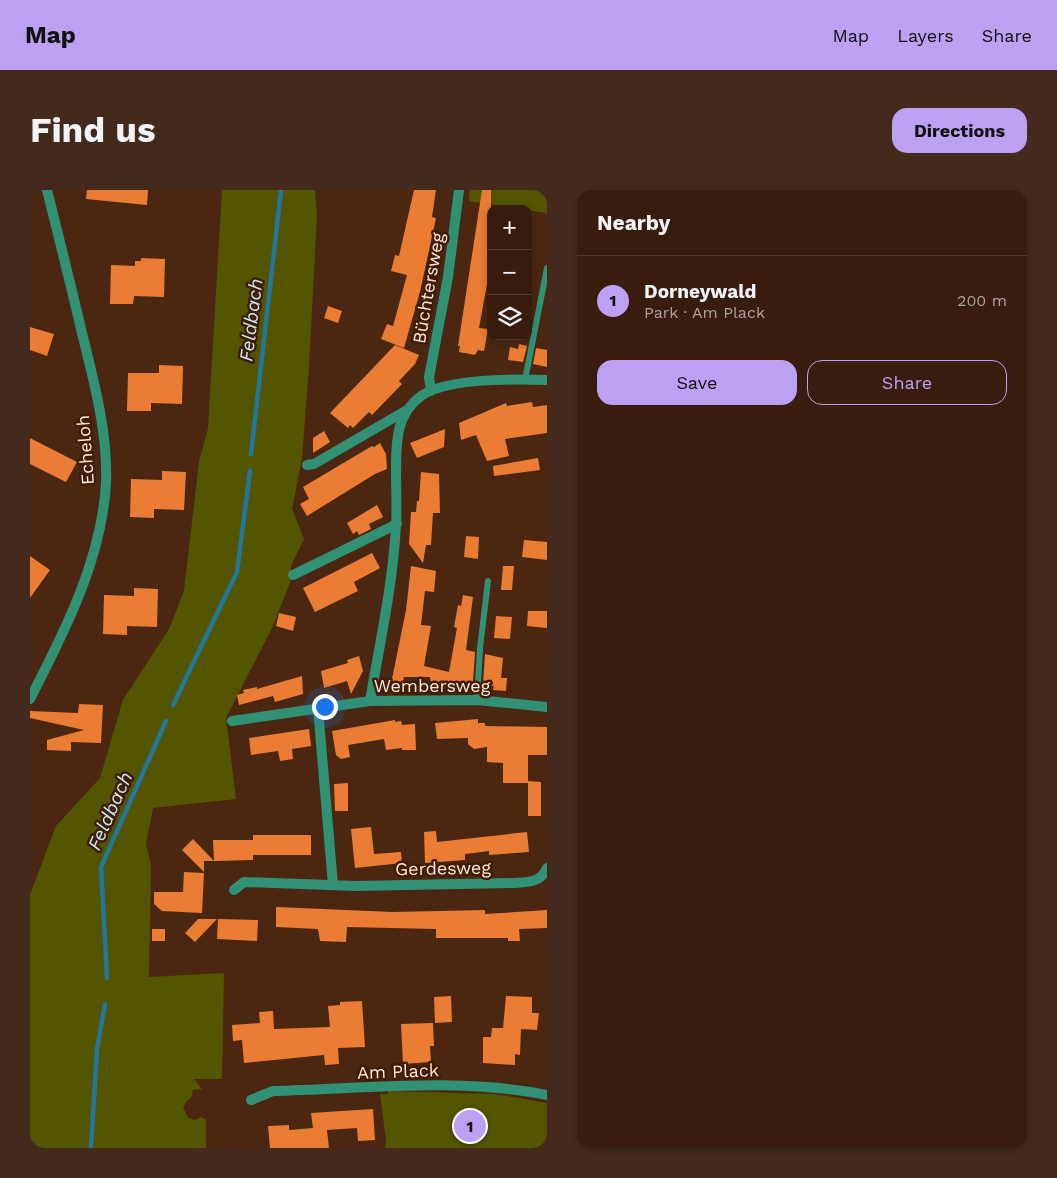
<!DOCTYPE html>
<html lang="en">
<head>
<meta charset="utf-8">
<style>
	body { margin:0; font-family:"Work Sans",sans-serif; background:#432a1c; color:#f1f3f6 }
	.controls { position:absolute; right:15px; top:15px; display:grid; overflow:hidden; border-radius:10px; box-shadow:0 2px 8px #0003 }
	.controls button { width:45px; height:45px; display:grid; place-items:center; padding:0; border:0; border-bottom:1px solid #523b2e; background:#381d0e; color:#f1f3f6; font:25px sans-serif }
	.you { position:absolute; left:294px; top:516px; width:18px; height:18px; margin:-12px; border:4px solid #fff; border-radius:50%; background:#1a73e8; box-shadow:0 0 0 8px #1a73e833 }
	.badge { display:grid; place-items:center; width:32px; height:32px; border-radius:50%; background:#bca0f2; color:#111; font-size:16px; font-weight:700 }
	.pin { position:absolute; translate:-50% -50%; border:2px solid #fff; box-shadow:0 1px 5px #0006 }
	.list { margin:0; padding:0; list-style:none }
	h2 { display:flex; justify-content:space-between; align-items:center; height:65px; margin:0; padding:0 20px; font-size:21px }
	h2 small { font-size:16px; font-weight:400; color:#aba29e }
	.list li { display:grid; grid-template-columns:32px 1fr auto; gap:15px; align-items:center; box-sizing:border-box; height:90px; padding:0 20px; border-top:1px solid #523b2e }
	.list b { display:block; font-size:19px; white-space:nowrap }
	.list p { margin:0; font-size:16px; white-space:nowrap; color:#aba29e }
	.list em { font-size:16px; font-style:normal; color:#aba29e }
	.actions { display:flex; gap:10px; padding:15px 20px }
	.actions a { flex:1; padding:11px 0; border:1px solid #bca0f2; border-radius:15px; text-align:center; font-size:18px; color:#bca0f2 }
	.actions .main { background:#bca0f2; color:#111 }
	.icon { flex:none; width:28px; height:28px; fill:none; stroke:currentColor; stroke-width:2; stroke-linecap:round; stroke-linejoin:round }
	.map { position:relative; flex:none; width:517px; height:958px; overflow:hidden; border-radius:15px }
	header { display:flex; align-items:center; gap:30px; box-sizing:border-box; height:70px; padding:0 25px; background:#bca0f2; color:#111 }
	header strong { font-size:24px }
	nav { display:flex; gap:28px; margin-inline-start:auto; font-size:18px }
	.intro { display:flex; align-items:center; justify-content:space-between; box-sizing:border-box; height:120px; padding:0 30px }
	h1 { margin:0; font-size:35px }
	.button { padding:12px 22px; border-radius:15px; background:#bca0f2; color:#111; font-size:18px; font-weight:700 }
	main { display:flex; gap:30px; padding:0 30px }
	aside { flex:1; background:#381d0e; border-radius:15px; box-shadow:0 2px 8px #0003 }
	.map>svg:first-child { display:block }
	.green { fill:#545500 }
	.lines { fill:none; stroke-linecap:round; stroke-linejoin:round }
	.stream { stroke:#22789b; stroke-width:4.5 }
	.building { fill:#ea7c34 }
	.service { stroke:#319175; stroke-width:6 }
	.minor { stroke:#319175; stroke-width:10 }
	.labels { text-anchor:middle; dominant-baseline:central; stroke-width:5; stroke-linejoin:round; paint-order:stroke }
	.street-label { font-size:18px; fill:#fee7da; stroke:#401d07 }
	.water-label { font-size:19px; font-style:italic; fill:#cce9f9; stroke:#401d07 }
</style>
</head>
<body>
<header>
<strong>Map</strong>
<nav><a>Map</a><a>Layers</a><a>Share</a></nav>
</header>
<div class="intro"><h1>Find us</h1><a class="button">Directions</a></div>
<main>
<div class="map">
<svg width="517" height="958" viewBox="0 0 517 958">
	<rect width="100%" height="100%" fill="#4b2712"/>
	<path class="green" d="M 192,0 L 285,0 L 287,25 L 279,177 L 272,268 L 262,319 L 274,349 L 261,376 L 261,390 L 243,436 L 196,528 L 206,609 L 123,618 L 116,654 L 121,675 L 119,787 L 194,783 L 192,889 L 164,889 L 172,899 L 163,900 L 161,908 L 156,912 L 153,917 L 158,928 L 165,930 L 171,927 L 176,930 L 176,958 L 0,958 L 0,705 L 26,636 L 70,588 L 93,510 L 139,439 L 154,401 L 169,272 L 178,238 Z
		M 440,0 L 517,0 L 517,23 L 439,11 Z
		M 358,901 L 465,904 L 517,913 L 517,958 L 355,958 L 356,950 L 350,904 L 358,904 Z"/>
	<g class="lines">
		<path class="stream" d="M 221,264 L 251,0
			M 143,515 L 207,382 L 220,281
			M 77,788 L 71,677 L 136,531
			M 61,958 L 67,859 L 75,814"/>
	</g>
	<path class="building" d="M 57,0 L 118,0 L 117,15 L 56,9 Z
		M 384,0 L 406,0 L 402,27 L 406,28 L 390,102 L 374,158 L 351,149 L 357,134 L 363,136 L 377,85 L 361,81 L 365,65 L 369,66 Z
		M 452,0 L 461,0 L 461,90 L 458,89 L 449,138 L 458,139 L 454,161 L 448,160 L 445,165 L 429,162 L 430,156 L 428,156 Z
		M 111,68 L 135,69 L 134,107 L 104,106 L 103,114 L 80,114 L 81,75 L 105,76 L 105,71 L 111,71 Z
		M 298,116 L 312,121 L 308,133 L 294,128 Z
		M 0,137 L 24,144 L 17,166 L 0,160 Z
		M 489,154 L 497,156 L 493,172 L 478,170 L 480,157 L 488,159 Z
		M 365,155 L 389,165 L 385,174 L 369,191 L 372,194 L 342,225 L 339,222 L 323,238 L 320,235 L 318,238 L 300,223 Z
		M 506,158 L 517,160 L 517,177 L 503,174 Z
		M 129,175 L 153,176 L 152,214 L 121,213 L 121,221 L 97,221 L 98,183 L 129,183 Z
		M 502,212 L 503,217 L 517,215 L 517,243 L 475,249 L 479,266 L 457,271 L 446,245 L 431,250 L 429,233 L 476,213 L 477,216 Z
		M 415,239 L 414,257 L 387,268 L 380,253 Z
		M 294,241 L 300,252 L 283,263 L 283,248 Z
		M 0,248 L 47,272 L 36,292 L 0,274 Z
		M 350,253 L 356,264 L 357,279 L 345,284 L 277,326 L 270,314 L 279,309 L 273,297 L 342,256 L 344,257 Z
		M 508,268 L 510,280 L 464,286 L 463,276 Z
		M 132,281 L 156,282 L 154,320 L 124,319 L 124,328 L 100,327 L 101,289 L 132,290 Z
		M 391,282 L 409,284 L 410,323 L 403,323 L 401,355 L 396,355 L 393,373 L 379,354 L 381,322 L 386,322 L 387,311 L 389,311 Z
		M 347,315 L 353,327 L 339,334 L 341,339 L 329,345 L 327,341 L 323,344 L 317,333 Z
		M 436,346 L 449,347 L 448,369 L 434,367 Z
		M 494,350 L 517,352 L 517,370 L 492,367 Z
		M 342,363 L 350,378 L 324,392 L 328,401 L 285,422 L 273,398 Z
		M 0,366 L 20,380 L 0,408 Z
		M 381,376 L 406,381 L 404,402 L 395,401 L 391,435 L 401,436 L 394,476 L 419,482 L 427,438 L 424,437 L 428,415 L 431,416 L 433,405 L 443,407 L 436,460 L 445,462 L 443,493 L 426,491 L 424,500 L 401,493 L 400,487 L 374,487 L 372,496 L 361,494 L 376,420 Z
		M 473,376 L 484,376 L 482,400 L 471,400 Z
		M 104,398 L 128,399 L 127,437 L 97,436 L 97,445 L 73,444 L 74,405 L 104,406 Z
		M 498,421 L 517,421 L 517,438 L 497,436 Z
		M 249,423 L 266,427 L 263,441 L 246,436 Z
		M 466,426 L 482,427 L 480,449 L 464,448 Z
		M 455,464 L 473,468 L 471,488 L 477,488 L 476,501 L 463,500 L 464,496 L 453,495 Z
		M 329,466 L 333,481 L 321,504 L 317,491 L 294,498 L 291,481 L 318,473 L 317,470 Z
		M 272,486 L 273,504 L 245,512 L 243,506 L 209,515 L 207,505 L 214,503 L 213,500 L 227,497 L 227,499 Z
		M 49,514 L 73,515 L 71,553 L 41,552 L 41,561 L 17,560 L 17,550 L 54,540 L 0,528 L 0,521 L 48,523 Z
		M 448,529 L 448,533 L 455,533 L 455,536 L 517,537 L 517,565 L 498,565 L 498,593 L 473,593 L 473,573 L 457,572 L 457,557 L 444,559 L 438,554 L 438,548 L 407,549 L 405,533 Z
		M 365,530 L 365,532 L 371,531 L 372,535 L 385,534 L 386,560 L 372,560 L 372,558 L 356,560 L 354,549 L 318,555 L 320,567 L 311,569 L 306,565 L 302,541 Z
		M 279,539 L 281,556 L 262,559 L 263,569 L 250,571 L 248,561 L 221,565 L 219,548 Z
		M 498,591 L 511,592 L 511,626 L 498,626 Z
		M 318,593 L 318,621 L 305,621 L 304,594 Z
		M 341,637 L 344,664 L 371,662 L 372,673 L 325,678 L 321,639 Z
		M 406,641 L 407,652 L 497,642 L 499,662 L 459,665 L 459,661 L 435,664 L 435,670 L 395,673 L 394,642 Z
		M 223,645 L 281,645 L 281,665 L 223,665 L 223,670 L 184,671 L 183,650 L 223,650 Z
		M 163,649 L 184,671 L 174,671 L 174,682 L 152,660 Z
		M 154,682 L 174,683 L 172,723 L 132,721 L 124,714 L 124,702 L 153,702 Z
		M 246,717 L 362,722 L 455,720 L 455,724 L 517,720 L 517,738 L 489,739 L 490,751 L 478,751 L 478,748 L 406,748 L 406,739 L 317,737 L 316,752 L 290,751 L 288,739 L 246,737 Z
		M 168,729 L 187,729 L 165,752 L 155,743 Z
		M 188,729 L 228,730 L 227,751 L 187,749 Z
		M 122,739 L 135,739 L 135,751 L 122,751 Z
		M 421,806 L 422,832 L 405,833 L 404,807 Z
		M 476,806 L 502,807 L 502,823 L 509,823 L 507,840 L 491,839 L 490,865 L 485,864 L 485,875 L 453,873 L 453,847 L 461,847 L 462,838 L 473,838 Z
		M 332,811 L 335,857 L 308,858 L 309,874 L 295,875 L 294,865 L 214,873 L 212,850 L 203,851 L 202,835 L 230,833 L 229,822 L 243,821 L 244,839 L 300,837 L 298,816 L 310,815 L 310,812 Z
		M 403,833 L 404,856 L 400,856 L 401,872 L 373,874 L 371,834 Z
		M 343,919 L 345,950 L 328,951 L 327,938 L 297,940 L 299,958 L 240,958 L 238,936 L 259,935 L 259,940 L 283,938 L 281,923 Z"/>
	<g class="lines">
		<path class="service" d="M 495,190 L 517,78
			M 447,510 L 450,458 L 458,391"/>
		<path class="minor" d="M 401,201 L 399,187 L 418,87 L 429,0
			M 277,275 L 284,274 L 377,220
			M 263,385 L 367,334
			M 0,509 C 34,443 72,369 76,293 C 78,243 64,192 52,143 C 41,96 29,48 17,0
			M 340,511 C 350,452 363,394 366,335 C 368,306 363,268 369,240 C 372,227 380,214 391,206 C 416,188 486,189 517,190
			M 288,518 L 303,695
			M 202,531 L 340,511 L 447,510 L 517,517
			M 204,700 L 214,692 L 326,696 L 483,693 C 497,692 511,693 517,678
			M 221,910 L 243,901 C 334,899 427,887 517,905"/>
	</g>
	<g class="labels">
		<g class="street-label">
			<text transform="translate(398 98) rotate(-80)">Büchtersweg</text>
			<text transform="translate(55 260) rotate(-94)">Echeloh</text>
			<text x="402" y="495">Wembersweg</text>
			<text transform="translate(413 678) rotate(-1)">Gerdesweg</text>
			<text transform="translate(368 881) rotate(-2)">Am Plack</text>
		</g>
		<g class="water-label">
			<text transform="translate(221 130) rotate(-83)">Feldbach</text>
			<text transform="translate(80 621) rotate(-66)">Feldbach</text>
		</g>
	</g>
</svg>
<div class="controls">
<button>+</button>
<button>−</button>
<button><svg class="icon" aria-label="layers" viewBox="0 0 24 24"><path d="M12 4l9 5-9 5-9-5zM3 14l9 5 9-5"/></svg></button>
</div>
<div class="you"></div>
<div class="pin badge" style="left:440px;top:936px">1</div>
</div>
<aside>
<h2>Nearby<small></small></h2>
<ul class="list">
<li><span class="badge">1</span><div><b>Dorneywald</b><p>Park · Am Plack</p></div><em>200 m</em></li>
</ul>
<div class="actions"><a class="main">Save</a><a>Share</a></div>
</aside>
</main>
</body>
</html>
